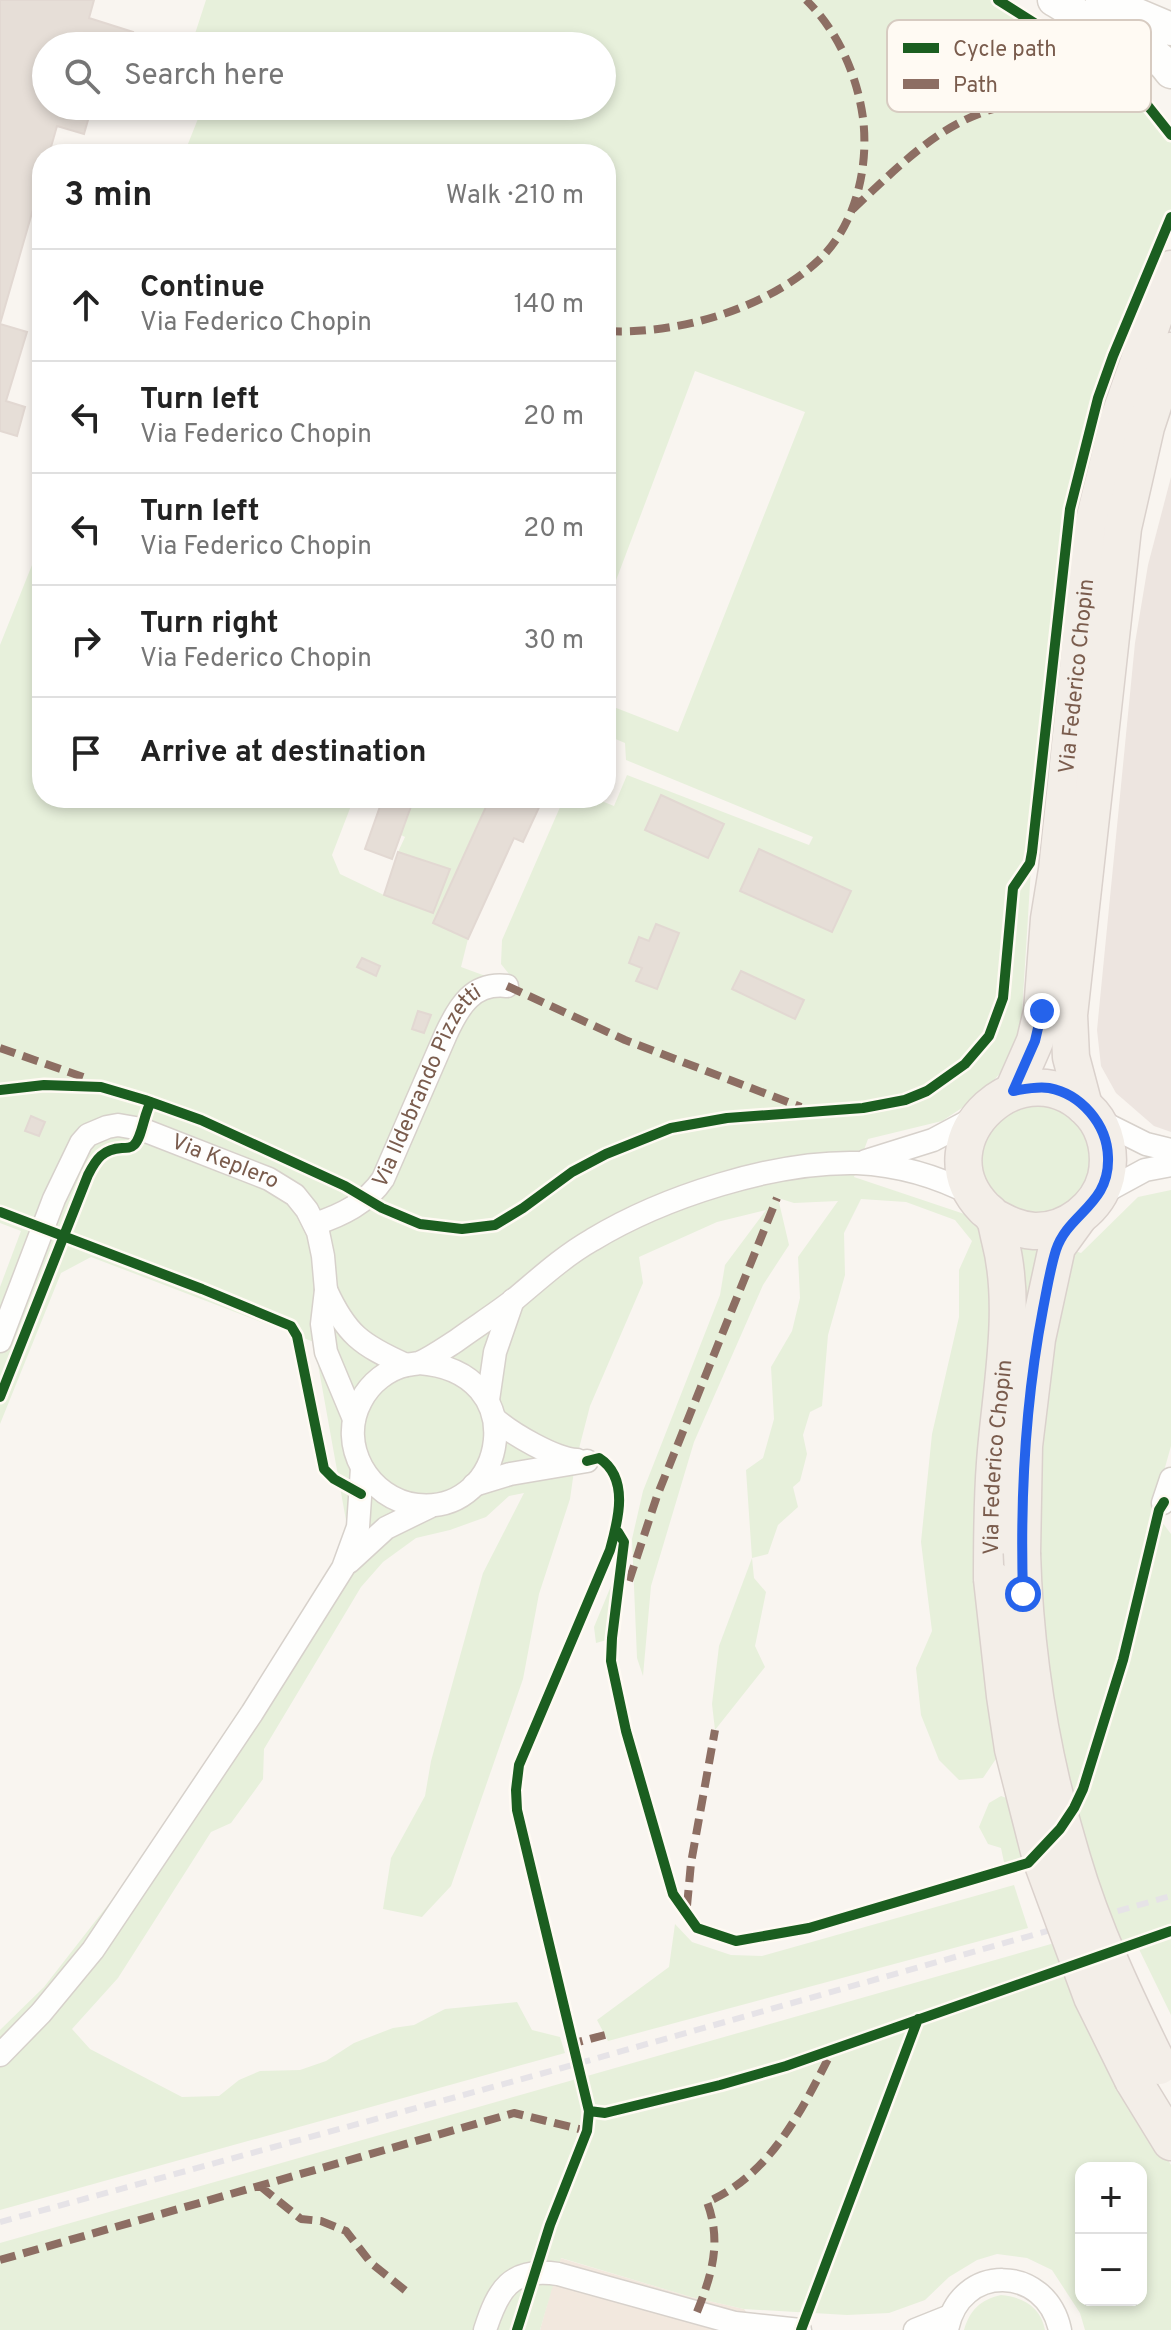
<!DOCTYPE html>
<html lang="en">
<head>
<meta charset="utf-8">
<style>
	body { margin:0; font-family:Overpass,sans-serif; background:#f6f6f6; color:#222 }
	.controls { position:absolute; right:24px; bottom:24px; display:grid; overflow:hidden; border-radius:16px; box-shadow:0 4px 12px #0003 }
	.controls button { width:72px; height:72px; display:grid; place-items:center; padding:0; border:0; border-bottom:2px solid #e0e0e0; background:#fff; color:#222; font:40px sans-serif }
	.stop { position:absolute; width:24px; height:24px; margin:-18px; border:6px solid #2563eb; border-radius:50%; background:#fff }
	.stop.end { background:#2563eb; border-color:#fff; box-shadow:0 2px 8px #0008 }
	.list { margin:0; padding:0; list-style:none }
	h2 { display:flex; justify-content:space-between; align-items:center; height:104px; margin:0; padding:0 32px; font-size:34px }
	h2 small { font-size:26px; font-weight:400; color:#767676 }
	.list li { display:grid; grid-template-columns:52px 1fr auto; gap:24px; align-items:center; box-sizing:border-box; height:112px; padding:0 32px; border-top:2px solid #e0e0e0 }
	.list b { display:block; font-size:30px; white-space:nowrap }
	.list p { margin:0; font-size:26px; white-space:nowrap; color:#767676 }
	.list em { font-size:26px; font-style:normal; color:#767676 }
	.icon { flex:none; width:44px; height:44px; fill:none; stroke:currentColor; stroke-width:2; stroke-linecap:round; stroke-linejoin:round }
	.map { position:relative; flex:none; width:1171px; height:2330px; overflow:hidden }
	.search { position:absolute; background:#fff; box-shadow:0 4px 12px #0003; left:32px; top:32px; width:584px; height:88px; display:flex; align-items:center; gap:20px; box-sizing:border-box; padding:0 28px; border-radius:44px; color:#767676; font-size:30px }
	.panel { position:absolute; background:#fff; box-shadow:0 4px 12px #0003; left:32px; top:144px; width:584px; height:664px; border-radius:32px }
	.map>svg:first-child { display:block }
	.residential { fill:#f2e8de }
	.industrial { fill:#ede5e0 }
	.green { fill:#e7f0db; fill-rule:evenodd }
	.building { fill:#e6ded7; stroke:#e2d8d2; stroke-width:2 }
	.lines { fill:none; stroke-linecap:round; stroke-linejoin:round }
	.minor-casing { stroke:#d7d1cb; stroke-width:25 }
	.secondary-casing { stroke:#d9d2cb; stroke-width:35 }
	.primary-casing { stroke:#dad1cc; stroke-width:39 }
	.minor { stroke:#fefefd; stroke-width:22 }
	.secondary { stroke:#fefefd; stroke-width:32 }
	.primary { stroke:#f3eee8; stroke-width:36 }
	.rail { stroke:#e6e3e7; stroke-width:6; stroke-dasharray:12 8; stroke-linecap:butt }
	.primary-bridge-casing { stroke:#dad1cc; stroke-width:39; stroke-linecap:butt }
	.primary-bridge { stroke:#f3eee8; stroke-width:36 }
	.quiet { stroke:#8d6e63; stroke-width:8; stroke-dasharray:16 8; stroke-linecap:butt }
	.cycleway-casing { stroke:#fffaf3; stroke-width:15 }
	.cycleway { stroke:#1b5e20; stroke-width:10 }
	.route { stroke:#2563eb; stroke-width:10 }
	.labels { text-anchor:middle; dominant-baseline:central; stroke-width:7; stroke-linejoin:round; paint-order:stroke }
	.street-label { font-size:22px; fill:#7a5c4d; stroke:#fffaf3 }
	.key { fill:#fffaf3; stroke:#d7cbc1; stroke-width:2 }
	.key-label { font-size:22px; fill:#7a5c4d }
</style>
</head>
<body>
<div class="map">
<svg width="1171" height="2330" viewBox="0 0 1171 2330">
	<rect width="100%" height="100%" fill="#f9f5f0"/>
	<path class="residential" d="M 560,2258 L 691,2297 L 744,2309 L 759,2330 L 540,2330 Z"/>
	<path class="industrial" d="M 1171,477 L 1171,1132 L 1154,1126 L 1116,1093 L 1101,1066 L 1097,1030 L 1135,643 L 1148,565 Z"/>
	<path class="green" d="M 206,0 L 998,0 L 1106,69 L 1144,101 L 1171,135 L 1171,217 L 1113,356 L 1098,398 L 1070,509 L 1032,852 L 1022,1013 L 1018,1044 L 1008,1065 L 994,1080 L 971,1102 L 942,1121 L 868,1139 L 854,1177 L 1081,1253 L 1138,1197 L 1171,1190 L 1171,1446 L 1153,1510 L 1171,1534 L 1171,2015 L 1136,1943 L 1067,1967 L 1123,2083 L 1171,2165 L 1171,2330 L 1085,2330 L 1080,2313 L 1052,2270 L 1027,2258 L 997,2254 L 977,2260 L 949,2277 L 925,2300 L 889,2313 L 847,2315 L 744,2309 L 691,2297 L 561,2258 L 540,2330 L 0,2330 L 0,2243 L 1058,1942 L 1030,1856 L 1005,1867 L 1001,1848 L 988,1844 L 979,1827 L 989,1803 L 1001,1796 L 1012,1800 L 1002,1750 L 983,1778 L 959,1780 L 939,1760 L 921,1715 L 916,1668 L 932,1631 L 921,1542 L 932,1434 L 959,1317 L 959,1270 L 972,1241 L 955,1220 L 906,1202 L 861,1199 L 844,1233 L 845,1275 L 828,1335 L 822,1406 L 810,1412 L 803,1435 L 807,1454 L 800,1481 L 793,1487 L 798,1507 L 778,1525 L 768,1554 L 752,1558 L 754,1578 L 766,1592 L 755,1646 L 765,1667 L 715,1730 L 712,1704 L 719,1646 L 752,1558 L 746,1470 L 763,1458 L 774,1419 L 771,1367 L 792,1331 L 800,1298 L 798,1257 L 838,1201 L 794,1203 L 778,1198 L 789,1245 L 763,1285 L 694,1442 L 651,1586 L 643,1676 L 637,1658 L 632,1539 L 643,1491 L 720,1295 L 725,1265 L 766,1210 L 717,1222 L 639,1257 L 643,1283 L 590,1406 L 575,1464 L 570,1499 L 539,1594 L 523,1679 L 451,1886 L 422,1917 L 383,1909 L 391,1858 L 425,1796 L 431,1761 L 483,1573 L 524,1493 L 509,1496 L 486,1517 L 450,1530 L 416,1538 L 383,1562 L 361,1587 L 264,1749 L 263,1779 L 231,1823 L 211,1832 L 118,1978 L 72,2029 L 90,2049 L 182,2097 L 219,2096 L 239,2080 L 260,2071 L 300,2070 L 326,2061 L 354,2043 L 393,2028 L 414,2025 L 445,2009 L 517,2002 L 532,2030 L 560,2037 L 565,2053 L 0,2210 L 0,2030 L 44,1987 L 115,1896 L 214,1752 L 334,1563 L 347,1526 L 314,1342 L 91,1257 L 61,1273 L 0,1424 L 0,1287 L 21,1231 L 0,1223 L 0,645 L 42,540 L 42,798 L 354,798 L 332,855 L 340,874 L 384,895 L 433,913 L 450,869 L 398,852 L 405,837 L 401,835 L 414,798 L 490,798 L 434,923 L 468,939 L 461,967 L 521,989 L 501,964 L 502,940 L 564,798 L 594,798 L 614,806 L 627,775 L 809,845 L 813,837 L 626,760 L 625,743 L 606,735 L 606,704 L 678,732 L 805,412 L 695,371 L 606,607 L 606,154 L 184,154 L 203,106 L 602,106 L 602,46 L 191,46 ZM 1081,2168 L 1141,2168 L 1141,2300 L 1081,2300 Z
		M982 1160a54 54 0 1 1 108 0a54 54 0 1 1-108 0Z
		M 613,1581 L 618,1591 L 610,1639 L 596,1643 L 594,1627 Z
		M 1014,1885 L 1028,1928 L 608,2041 L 597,2020 L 669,1967 L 675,1924 L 692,1942 L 731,1955 L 762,1956 Z
		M 1001,2295 C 1023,2297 1041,2307 1045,2330 L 964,2330 C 970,2310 980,2300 1001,2295 Z"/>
	<path class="building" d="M 0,0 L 94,0 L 89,18 L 133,32 L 129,46 L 46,46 L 46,106 L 92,106 L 84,134 L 57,126 L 49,154 L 42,154 L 42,178 L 0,324 L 27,332 L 6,401 L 25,407 L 17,436 L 0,431 Z
		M 661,795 L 724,824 L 708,858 L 645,830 Z
		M 383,798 L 414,798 L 392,859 L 365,849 Z
		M 490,798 L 528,798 L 541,803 L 523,842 L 514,838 L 468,939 L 433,923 Z
		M 759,849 L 851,891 L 832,932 L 740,891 Z
		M 398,852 L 450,869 L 433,913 L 384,895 Z
		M 656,924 L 679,933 L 657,989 L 636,981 L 642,968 L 629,963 L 639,937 L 649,941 Z
		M 362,958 L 380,966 L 376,976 L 357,967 Z
		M 741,971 L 804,1000 L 795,1019 L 732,989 Z
		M 418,1011 L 431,1015 L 424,1033 L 412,1029 Z
		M 31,1116 L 45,1122 L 39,1136 L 25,1131 Z"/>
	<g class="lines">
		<defs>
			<g id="minor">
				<path d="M 1096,1119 L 1146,1144 L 1171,1150"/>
				<path d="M 866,1161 L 933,1140 L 978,1116"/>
				<path d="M 1099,1195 L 1145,1170 L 1171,1165"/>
				<path id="s1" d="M 315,1224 C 342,1215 367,1203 383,1179 L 446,1034 C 459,1006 473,982 507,986"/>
				<path d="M 326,1290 C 346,1334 361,1345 406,1365"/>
				<path id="s2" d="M 0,1341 L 54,1199 L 81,1143 L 88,1135 L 107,1127 L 118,1125 L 141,1129 L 269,1179 L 295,1195 L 307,1210 L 318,1232 L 323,1256 L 326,1290 L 322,1324 L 326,1352 L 354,1419"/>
				<path d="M 419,1363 C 534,1371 507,1515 417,1505 C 369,1499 337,1445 361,1401 C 370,1383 388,1369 407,1365 C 411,1364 415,1364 419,1363 C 431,1358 445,1348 456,1341 C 475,1327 496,1314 515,1299 C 540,1278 564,1256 592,1240 C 663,1197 774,1161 857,1163 C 898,1165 937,1176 973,1195"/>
				<path d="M 488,1400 L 495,1352 L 513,1300"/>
				<path d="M 495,1419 C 512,1434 555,1459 577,1460"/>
				<path d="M 474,1485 L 510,1474 L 587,1461"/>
				<path d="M 1163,1503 L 1171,1479"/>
				<path d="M 349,1562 L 386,1528 L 429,1507"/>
				<path d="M 0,2055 L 41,2013 L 93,1950 L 252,1713 L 343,1568 L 358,1527 L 362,1468"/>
				<path d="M 485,2330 C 498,2290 510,2267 558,2274 L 735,2323 L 800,2330"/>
				<path d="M 915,2330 L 950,2316"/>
				<path d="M 947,2330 C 959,2263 1046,2264 1060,2330"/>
			</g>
			<path id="secondary" d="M 1054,0 C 1065,6 1075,14 1086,19 C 1116,35 1151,44 1171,72
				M 1102,0 L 1171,29"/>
			<g id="primary">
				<path id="s3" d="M 1013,1091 L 1035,1041 L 1042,1011 L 1049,919 L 1057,870 L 1093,525 L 1119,418 L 1171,269"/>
				<path d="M 1084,1106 L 1071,1057 L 1069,1015 L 1123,528 L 1146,427 L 1171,351"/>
				<path d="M 1022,1553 L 1024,1446 L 1037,1339 L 1057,1247 L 1078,1218"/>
				<path id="s4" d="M 992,1579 C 992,1540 992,1502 995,1463 C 1000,1392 1018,1309 1000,1240 C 998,1233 997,1222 993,1217 C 991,1213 987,1211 984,1208 C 918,1140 1026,1039 1092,1114 C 1106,1130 1111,1155 1106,1177 C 1098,1208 1067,1232 1034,1231 C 1019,1230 1007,1224 994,1217"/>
				<path d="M 1133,2080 L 1171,2142"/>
			</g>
		</defs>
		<use href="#minor" class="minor-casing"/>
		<use href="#secondary" class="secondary-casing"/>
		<use href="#primary" class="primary-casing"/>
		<use href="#minor" class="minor"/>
		<use href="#secondary" class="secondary"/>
		<use href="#primary" class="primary"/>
		<path class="rail" d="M 0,2222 L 562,2068 L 1171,1896"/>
		<defs>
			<path id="primary-bridge" d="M 1022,1553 C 1025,1655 1042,1760 1072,1858 C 1093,1930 1126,1999 1159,2066
				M 992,1579 L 1005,1696 L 1013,1749 L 1041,1859 L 1092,1997 L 1133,2080"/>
		</defs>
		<use href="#primary-bridge" class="primary-bridge-casing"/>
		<use href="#primary-bridge" class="primary-bridge"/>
		<path class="quiet" d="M 853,209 C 892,173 932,130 984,112 C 1004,105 1025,101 1046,98
			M 606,331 C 677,335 767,309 820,259 C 856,224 869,167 863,118 C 857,75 838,31 806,0
			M 507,986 L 625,1040 L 801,1107
			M 0,1048 L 89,1079
			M 629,1581 L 657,1496 L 777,1198
			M 687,1906 L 691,1863 L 715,1730
			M 567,2045 L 605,2035
			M 260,2186 L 301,2219 L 321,2221 L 346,2231 L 371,2263 L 406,2291
			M 0,2260 L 514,2113 L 587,2131
			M 697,2312 C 712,2274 722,2242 707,2202 C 771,2175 803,2108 833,2049"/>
		<defs>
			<path id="cycleway" d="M 998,0 L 1107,69 L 1127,84 L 1144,101 L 1171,135
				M 0,1090 L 44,1085 L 101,1087 L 145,1100 L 201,1120 L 345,1186 L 382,1208 L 420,1224 L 462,1229 L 495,1225 L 523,1208 L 572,1172 L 606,1154 L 671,1128 L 727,1118 L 863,1108 L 905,1100 L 927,1091 L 965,1064 L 989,1036 L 1003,998 L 1013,888 L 1030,863 L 1032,852 L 1070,509 L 1098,398 L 1113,356 L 1171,217
				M 0,1212 L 202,1289 L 291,1326 L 297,1336 L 324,1469 L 334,1479 L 361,1494
				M 0,1397 L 88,1175 C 96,1159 103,1149 122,1148 C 127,1148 131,1148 134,1145 C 142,1138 144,1113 151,1102
				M 587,1461 L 599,1458 C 630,1478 618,1521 610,1550 L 519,1765 L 516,1790 L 517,1810 L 589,2111 L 605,2113 L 720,2085 L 786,2066 L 1171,1931
				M 618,1532 L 624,1542 L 612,1638 L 611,1661 L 626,1731 L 673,1894 L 697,1928 L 736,1941 L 809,1928 L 1028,1863 L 1060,1829 L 1074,1808 L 1083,1789 L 1123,1660 L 1159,1510 L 1164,1502
				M 517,2330 L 550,2225 L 587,2131 L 589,2111
				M 801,2330 L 918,2019"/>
		</defs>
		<use href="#cycleway" class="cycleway-casing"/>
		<use href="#cycleway" class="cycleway"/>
	</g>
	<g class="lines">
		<path class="route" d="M 1023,1594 C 1020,1498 1025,1403 1043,1309 C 1047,1289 1050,1269 1056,1250 C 1068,1213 1110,1205 1108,1157 C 1107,1124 1081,1094 1049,1088 C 1037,1086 1025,1089 1013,1091 L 1035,1041 L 1042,1011"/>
	</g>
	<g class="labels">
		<g class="street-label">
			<text stroke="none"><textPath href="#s3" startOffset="422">Via Federico Chopin</textPath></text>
			<text stroke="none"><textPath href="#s1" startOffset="186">Via Ildebrando Pizzetti</textPath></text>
			<text stroke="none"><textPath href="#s2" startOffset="370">Via Keplero</textPath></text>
			<text stroke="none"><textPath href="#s4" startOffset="122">Via Federico Chopin</textPath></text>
		</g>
	</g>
	<rect x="887" y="20" width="264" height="92" rx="12" class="key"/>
	<rect x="903" y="43" width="36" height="10" fill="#1b5e20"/>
	<rect x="903" y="79" width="36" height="10" fill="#8d6e63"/>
	<g class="key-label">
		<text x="953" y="56">Cycle path</text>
		<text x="953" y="92">Path</text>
	</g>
</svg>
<div class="controls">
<button>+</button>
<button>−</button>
</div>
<div class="stop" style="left:1023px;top:1594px"></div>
<div class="stop end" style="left:1042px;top:1011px"></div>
<div class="search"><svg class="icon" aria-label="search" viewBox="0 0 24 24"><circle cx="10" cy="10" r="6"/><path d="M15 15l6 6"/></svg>Search here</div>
<section class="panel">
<h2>3 min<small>Walk · 210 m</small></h2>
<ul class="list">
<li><svg class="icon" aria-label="ahead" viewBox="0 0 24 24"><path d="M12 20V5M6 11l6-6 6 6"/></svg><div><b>Continue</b><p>Via Federico Chopin</p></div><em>140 m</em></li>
<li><svg class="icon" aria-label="left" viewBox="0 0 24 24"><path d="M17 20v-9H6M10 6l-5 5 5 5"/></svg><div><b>Turn left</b><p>Via Federico Chopin</p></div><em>20 m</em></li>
<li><svg class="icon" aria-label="left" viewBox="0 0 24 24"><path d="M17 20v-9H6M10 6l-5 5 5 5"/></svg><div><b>Turn left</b><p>Via Federico Chopin</p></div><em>20 m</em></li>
<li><svg class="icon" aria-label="right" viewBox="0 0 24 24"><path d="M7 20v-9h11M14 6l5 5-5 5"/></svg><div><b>Turn right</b><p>Via Federico Chopin</p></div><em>30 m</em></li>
<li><svg class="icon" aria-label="arrive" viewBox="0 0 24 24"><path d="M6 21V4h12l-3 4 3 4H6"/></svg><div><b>Arrive at destination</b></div></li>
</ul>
</section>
</div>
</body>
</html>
